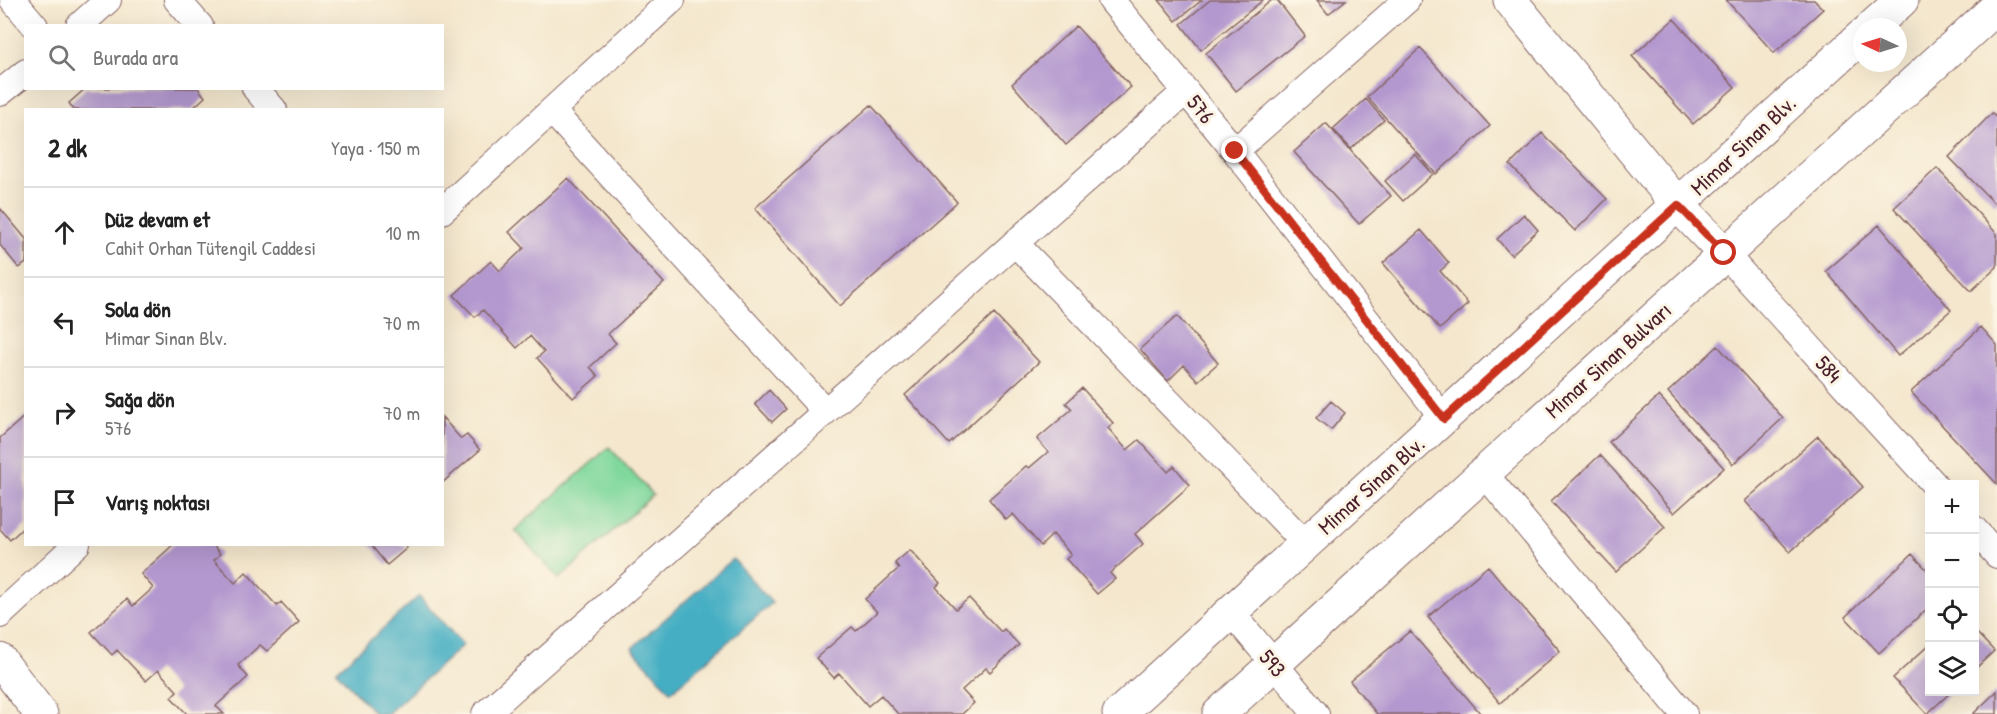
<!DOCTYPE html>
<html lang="tr">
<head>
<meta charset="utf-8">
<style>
	body { margin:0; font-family:"Patrick Hand",sans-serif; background:#f6f6f6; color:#222 }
	.controls { position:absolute; right:18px; bottom:18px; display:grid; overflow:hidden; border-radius:0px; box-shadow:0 6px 24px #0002 }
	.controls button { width:54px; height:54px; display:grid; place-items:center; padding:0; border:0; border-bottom:2px solid #e0e0e0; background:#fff; color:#222; font:30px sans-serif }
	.compass { position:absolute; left:1853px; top:18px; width:54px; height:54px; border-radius:50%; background:#fff; box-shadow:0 6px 24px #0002; rotate:274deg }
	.stop { position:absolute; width:18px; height:18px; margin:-14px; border:4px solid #c8321e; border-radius:50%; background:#fff }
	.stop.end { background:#c8321e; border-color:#fff; box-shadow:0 2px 6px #0008 }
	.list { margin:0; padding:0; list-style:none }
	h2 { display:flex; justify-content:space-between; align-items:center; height:78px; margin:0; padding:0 24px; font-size:26px }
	h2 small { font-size:20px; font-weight:400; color:#767676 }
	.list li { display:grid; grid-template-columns:39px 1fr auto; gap:18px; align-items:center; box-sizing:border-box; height:90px; padding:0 24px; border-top:2px solid #e0e0e0 }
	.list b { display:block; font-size:22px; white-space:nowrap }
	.list p { margin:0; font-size:20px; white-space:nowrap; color:#767676 }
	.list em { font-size:20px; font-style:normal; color:#767676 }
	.icon { flex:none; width:33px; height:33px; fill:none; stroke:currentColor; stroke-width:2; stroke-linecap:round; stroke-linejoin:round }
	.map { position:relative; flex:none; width:1997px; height:714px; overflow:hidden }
	.search { position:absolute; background:#fff; box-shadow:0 6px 24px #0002; left:24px; top:24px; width:420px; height:66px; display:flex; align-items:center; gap:15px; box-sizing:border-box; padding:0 21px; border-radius:0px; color:#767676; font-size:22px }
	.panel { position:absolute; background:#fff; box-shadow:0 6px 24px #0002; left:24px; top:108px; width:420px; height:438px; border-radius:0px }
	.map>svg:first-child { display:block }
	.green { fill:#80d89d; stroke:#657c64; stroke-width:1.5 }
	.water { fill:#44aec3; stroke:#476677; stroke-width:1.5 }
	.building { fill:#b398cf }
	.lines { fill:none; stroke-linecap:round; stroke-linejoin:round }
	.street-casing { stroke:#866564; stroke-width:28 }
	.secondary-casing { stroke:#866564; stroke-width:35 }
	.street { stroke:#fff; stroke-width:26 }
	.secondary { stroke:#fff; stroke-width:33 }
	.route { stroke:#c8321e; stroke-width:8 }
	.labels { text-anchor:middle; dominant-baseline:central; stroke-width:6; stroke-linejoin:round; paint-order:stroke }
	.street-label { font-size:22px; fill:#4a1f2b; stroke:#fcf5e5 }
</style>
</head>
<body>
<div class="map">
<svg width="1997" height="714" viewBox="0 0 1997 714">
	<rect width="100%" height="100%" fill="#fcf5e5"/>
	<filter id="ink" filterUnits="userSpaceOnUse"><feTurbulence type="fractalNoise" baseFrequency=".0167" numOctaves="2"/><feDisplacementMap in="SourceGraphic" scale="12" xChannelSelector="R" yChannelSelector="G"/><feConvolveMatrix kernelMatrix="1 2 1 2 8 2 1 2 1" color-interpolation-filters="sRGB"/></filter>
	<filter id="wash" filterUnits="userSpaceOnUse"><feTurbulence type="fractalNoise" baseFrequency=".008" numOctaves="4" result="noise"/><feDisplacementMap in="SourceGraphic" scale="24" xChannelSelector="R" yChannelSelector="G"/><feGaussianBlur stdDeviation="1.35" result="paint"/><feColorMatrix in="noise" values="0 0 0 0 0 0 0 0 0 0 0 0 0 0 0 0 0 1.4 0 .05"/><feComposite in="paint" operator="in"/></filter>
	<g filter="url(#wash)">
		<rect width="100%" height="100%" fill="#f4e7cd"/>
		<path class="green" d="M 609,447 L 653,495 L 559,579 L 515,530 Z"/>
		<path class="water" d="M 733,559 L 772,603 L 671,692 L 632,648 Z
			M 419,596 L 463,645 L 387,714 L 375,714 L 336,671 Z"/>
		<g id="blocks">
			<path class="building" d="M 1159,0 L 1202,0 L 1176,21 Z
				M 1210,0 L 1263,0 L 1201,50 L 1181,24 Z
				M 1272,0 L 1277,0 L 1305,36 L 1236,91 L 1206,53 Z
				M 1317,0 L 1346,0 L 1328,14 Z
				M 1726,0 L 1814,0 L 1823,9 L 1774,53 Z
				M 1674,19 L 1735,87 L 1693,124 L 1632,56 Z
				M 1076,26 L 1131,87 L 1066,145 L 1012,84 Z
				M 1420,48 L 1490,126 L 1436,174 L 1367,97 Z
				M 86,88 L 198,88 L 205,97 L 191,110 L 74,110 L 69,103 Z
				M 1366,99 L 1384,120 L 1351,149 L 1333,129 Z
				M 871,105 L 957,202 L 840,306 L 755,208 Z
				M 1992,113 L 1997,119 L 1997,206 L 1949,157 Z
				M 1326,123 L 1391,196 L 1359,224 L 1294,152 Z
				M 1542,133 L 1607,199 L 1575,231 L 1510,165 Z
				M 1415,154 L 1433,174 L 1403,201 L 1385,181 Z
				M 1937,168 L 1997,234 L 1997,267 L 1971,291 L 1894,208 Z
				M 568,178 L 664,283 L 608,334 L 616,343 L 590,367 L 598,376 L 573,398 L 537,358 L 544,352 L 530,336 L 517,348 L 483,310 L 475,317 L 454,295 L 491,261 L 500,271 L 524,248 L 509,232 Z
				M 0,208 L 26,239 L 26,263 L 19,268 L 0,245 Z
				M 1524,214 L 1538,230 L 1511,255 L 1497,239 Z
				M 1879,225 L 1951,310 L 1898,356 L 1826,271 Z
				M 1421,230 L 1449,263 L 1440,271 L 1468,304 L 1440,329 L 1383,263 Z
				M 994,314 L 1039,362 L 949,444 L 905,395 Z
				M 1177,316 L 1218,363 L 1198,381 L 1184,365 L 1168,381 L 1140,349 Z
				M 1981,327 L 1997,345 L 1997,484 L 1911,392 Z
				M 1718,346 L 1783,418 L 1733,464 L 1668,392 Z
				M 1082,388 L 1113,423 L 1108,428 L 1127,450 L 1139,440 L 1168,472 L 1174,466 L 1190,485 L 1135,534 L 1143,544 L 1110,573 L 1115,579 L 1097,594 L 1066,559 L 1071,555 L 1053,534 L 1041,546 L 1013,514 L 1006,520 L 989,499 L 1026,466 L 1029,468 L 1048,452 L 1037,439 L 1072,409 L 1066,403 Z
				M 769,390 L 786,409 L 772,422 L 755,404 Z
				M 1659,396 L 1724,468 L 1674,513 L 1609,442 Z
				M 1331,401 L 1345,413 L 1331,430 L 1316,418 Z
				M 26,415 L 26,525 L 10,540 L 0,529 L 0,438 Z
				M 442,417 L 461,439 L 467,435 L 480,450 L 442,483 Z
				M 1818,436 L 1863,487 L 1790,552 L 1745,501 Z
				M 1600,455 L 1665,527 L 1616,572 L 1551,501 Z
				M 174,544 L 212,544 L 220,554 L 214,560 L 235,583 L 246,572 L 277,606 L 281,602 L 299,622 L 267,651 L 260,645 L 238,665 L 248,677 L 216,706 L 224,714 L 187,714 L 171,697 L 177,691 L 158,670 L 146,681 L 117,650 L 112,655 L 91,632 L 127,599 L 133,606 L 153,588 L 141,574 Z
				M 370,544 L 404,544 L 407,548 L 387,565 Z
				M 910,550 L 940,583 L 936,587 L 956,609 L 969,598 L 1001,632 L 1004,629 L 1019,645 L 990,672 L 986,668 L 962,690 L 974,703 L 962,714 L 898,714 L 881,695 L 868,706 L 839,673 L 834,678 L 816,658 L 852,627 L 856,631 L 877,612 L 865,599 L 899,568 L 895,563 Z
				M 1912,554 L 1930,573 L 1930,606 L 1879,653 L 1845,617 Z
				M 1488,566 L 1560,651 L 1500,703 L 1428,617 Z
				M 1974,630 L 1994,651 L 1974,670 Z
				M 1410,631 L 1481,714 L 1377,714 L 1350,681 Z
				M 1930,644 L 1930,692 L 1951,692 L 1927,714 L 1893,678 Z
				M 1997,691 L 1997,714 L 1973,714 Z"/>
		</g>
	</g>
	<g filter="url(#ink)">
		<use href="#blocks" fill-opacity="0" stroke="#866564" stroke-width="1.5"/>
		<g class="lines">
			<defs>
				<path id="street" d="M 13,0 L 35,26
					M 177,0 L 200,26
					M 1111,0 L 1235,151 L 1444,419
					M 79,26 L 108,0
					M 255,88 L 274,110
					M 0,93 L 26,72
					M 552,111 L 825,411
					M 1235,151 L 1407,0
					M 442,211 L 672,0
					M 1015,243 L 1306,544
					M 1724,253 L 1934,484
					M 1484,473 L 1684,714
					M 1974,529 L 1997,555
					M 1231,612 L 1316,714
					M 0,615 L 77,544
					M 485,714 L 1186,91"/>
				<path id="secondary" d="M 1510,0 L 1678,205 L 1724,253
					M 1872,27 L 1902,0
					M 0,660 L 41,714
					M 1119,714 L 1862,36
					M 1219,714 L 1997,7"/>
			</defs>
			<use href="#street" class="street-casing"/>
			<use href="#secondary" class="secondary-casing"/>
			<use href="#street" class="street"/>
			<use href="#secondary" class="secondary"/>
		</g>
	</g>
	<g class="lines" filter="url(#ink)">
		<path class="route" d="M 1235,151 L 1444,419 L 1678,205 L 1724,253"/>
	</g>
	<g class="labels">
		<g class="street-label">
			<text transform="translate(1201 109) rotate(51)">576</text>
			<text transform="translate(1743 145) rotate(-43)">Mimar Sinan Blv.</text>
			<text transform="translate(1608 360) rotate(-42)">Mimar Sinan Bulvarı</text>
			<text transform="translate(1829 369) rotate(48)">584</text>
			<text transform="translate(1371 485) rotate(-42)">Mimar Sinan Blv.</text>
			<text transform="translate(1273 663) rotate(50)">593</text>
		</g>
	</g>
</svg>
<div class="controls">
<button>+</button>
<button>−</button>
<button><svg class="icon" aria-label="locate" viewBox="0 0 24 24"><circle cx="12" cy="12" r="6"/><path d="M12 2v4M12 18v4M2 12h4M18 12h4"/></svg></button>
<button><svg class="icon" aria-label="layers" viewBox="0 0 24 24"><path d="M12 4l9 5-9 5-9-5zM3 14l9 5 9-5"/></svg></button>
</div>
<svg class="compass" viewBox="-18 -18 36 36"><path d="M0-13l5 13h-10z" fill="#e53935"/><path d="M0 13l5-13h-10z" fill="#767676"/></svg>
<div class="stop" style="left:1724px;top:253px"></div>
<div class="stop end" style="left:1235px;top:151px"></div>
<div class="search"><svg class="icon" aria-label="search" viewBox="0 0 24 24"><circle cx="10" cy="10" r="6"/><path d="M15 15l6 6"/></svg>Burada ara</div>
<section class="panel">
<h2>2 dk<small>Yaya · 150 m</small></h2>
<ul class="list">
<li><svg class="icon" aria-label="ahead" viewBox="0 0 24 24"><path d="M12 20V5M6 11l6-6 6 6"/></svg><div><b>Düz devam et</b><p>Cahit Orhan Tütengil Caddesi</p></div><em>10 m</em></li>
<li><svg class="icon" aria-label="left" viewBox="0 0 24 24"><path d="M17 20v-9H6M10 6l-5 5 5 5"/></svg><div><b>Sola dön</b><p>Mimar Sinan Blv.</p></div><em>70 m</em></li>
<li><svg class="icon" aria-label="right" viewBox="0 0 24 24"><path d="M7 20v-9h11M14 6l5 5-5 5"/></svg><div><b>Sağa dön</b><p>576</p></div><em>70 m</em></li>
<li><svg class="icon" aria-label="arrive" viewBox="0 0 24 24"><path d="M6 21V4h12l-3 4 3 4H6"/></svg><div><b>Varış noktası</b></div></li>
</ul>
</section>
</div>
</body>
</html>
